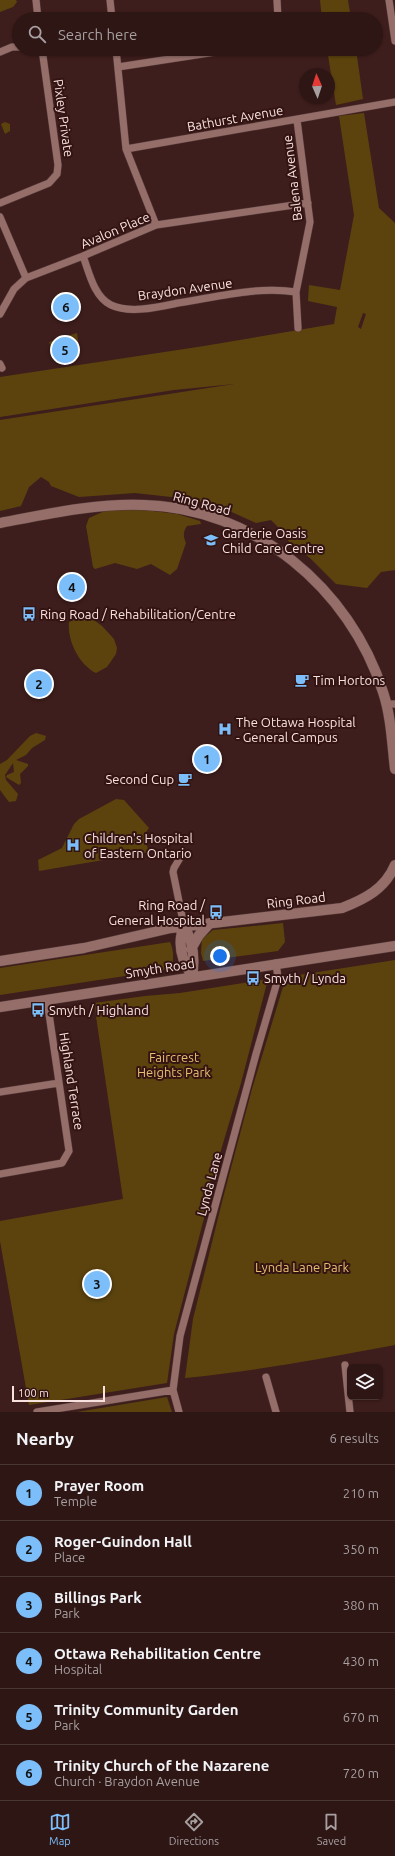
<!DOCTYPE html>
<html lang="en">
<head>
<meta charset="utf-8">
<style>
	body { margin:0; font-family:Ubuntu,sans-serif; background:#3a2322; color:#f1f3f6 }
	.controls { position:absolute; right:12px; bottom:12px; display:grid; overflow:hidden; border-radius:6px; box-shadow:0 1px 3px #0004 }
	.controls button { width:36px; height:36px; display:grid; place-items:center; padding:0; border:0; border-bottom:1px solid #493534; background:#2e1615; color:#f1f3f6; font:20px sans-serif }
	.compass { position:absolute; left:299px; top:68px; width:36px; height:36px; border-radius:50%; background:#2e1615; box-shadow:0 1px 3px #0004; rotate:357deg }
	.scale { position:absolute; left:12px; bottom:10px; width:93px; box-sizing:border-box; padding-left:4px; border:2px solid #f8e2e0; border-top:0; font-size:11px; line-height:14px; white-space:nowrap; color:#f8e2e0; -webkit-text-stroke:3px #331412; paint-order:stroke }
	.you { position:absolute; left:220px; top:956px; width:14px; height:14px; margin:-10px; border:3px solid #fff; border-radius:50%; background:#1a73e8; box-shadow:0 0 0 6px #1a73e833 }
	.badge { display:grid; place-items:center; width:26px; height:26px; border-radius:50%; background:#7cbef9; color:#111; font-size:13px; font-weight:700 }
	.pin { position:absolute; translate:-50% -50%; border:2px solid #fff; box-shadow:0 1px 4px #0006 }
	.list { margin:0; padding:0; list-style:none }
	h2 { display:flex; justify-content:space-between; align-items:center; height:52px; margin:0; padding:0 16px; font-size:17px }
	h2 small { font-size:13px; font-weight:400; color:#a79fa0 }
	.list li { display:grid; grid-template-columns:26px 1fr auto; gap:12px; align-items:center; box-sizing:border-box; height:56px; padding:0 16px; border-top:1px solid #493534 }
	.list b { display:block; font-size:15px; white-space:nowrap }
	.list p { margin:0; font-size:13px; white-space:nowrap; color:#a79fa0 }
	.list em { font-size:13px; font-style:normal; color:#a79fa0 }
	.icon { flex:none; width:22px; height:22px; fill:none; stroke:currentColor; stroke-width:2; stroke-linecap:round; stroke-linejoin:round }
	.map { position:relative; flex:none; width:395px; height:1412px; overflow:hidden }
	.search { position:absolute; background:#2e1615; box-shadow:0 1px 3px #0004; left:12px; right:12px; top:12px; height:44px; display:flex; align-items:center; gap:10px; box-sizing:border-box; padding:0 14px; border-radius:22px; color:#a79fa0; font-size:15px }
	.sheet { height:388px; background:#2e1615 }
	nav { display:flex; justify-content:space-around; align-items:center; box-sizing:border-box; height:56px; border-top:1px solid #493534; background:#2e1615; font-size:11px; color:#a79fa0 }
	nav a { display:grid; justify-items:center; gap:2px }
	nav .on { color:#7cbef9 }
	.map>svg:first-child { display:block }
	.green { fill:#5c430e; fill-rule:evenodd }
	.lines { fill:none; stroke-linecap:round; stroke-linejoin:round }
	.street-casing { stroke:#563c3a; stroke-width:8 }
	.secondary-casing { stroke:#563c3a; stroke-width:11 }
	.street { stroke:#956e6a; stroke-width:7 }
	.secondary { stroke:#956e6a; stroke-width:10 }
	.labels { text-anchor:middle; dominant-baseline:central; stroke-width:4; stroke-linejoin:round; paint-order:stroke }
	.street-label { font-size:13px; fill:#f8e2e0; stroke:#331412 }
	.poi-label { font-size:13px; fill:#f8e2e0; stroke:#331412; text-anchor:start }
	.park-label { font-size:13px; fill:#e8be71; stroke:#331412 }
</style>
</head>
<body>
<div class="map">
<svg width="395" height="1412" viewBox="0 0 395 1412">
	<rect width="100%" height="100%" fill="#3e1e1c"/>
	<path class="green" d="M 0,0 L 16,0 L 17,2 L 13,7 L 0,12 Z
		M 320,0 L 348,0 L 351,19 L 322,19 Z
		M 327,49 L 356,49 L 363,99 L 336,105 Z
		M 364,113 L 379,208 L 395,223 L 395,570 L 381,572 L 367,588 L 336,584 L 310,558 L 286,539 L 280,529 L 271,520 L 256,523 L 216,505 L 189,499 L 135,493 L 79,497 L 51,486 L 49,482 L 41,477 L 29,487 L 21,506 L 0,511 L 0,420 L 234,384 L 174,390 L 0,417 L 0,377 L 204,346 L 334,324 L 337,307 L 308,301 L 309,285 L 340,290 L 354,215 L 339,116 ZM 363,313 L 366,314 L 361,329 L 358,327 Z
		M 5,122 L 10,124 L 10,131 L 5,134 L 1,124 Z
		M 77,333 L 80,356 L 55,361 L 49,342 Z
		M 137,509 L 177,514 L 200,521 L 201,524 L 187,526 C 183,532 183,536 186,543 L 177,569 L 170,575 L 151,564 L 137,569 L 115,563 L 95,569 L 93,567 L 86,526 L 89,518 L 107,510 Z
		M 78,618 L 94,620 L 102,626 L 114,639 L 117,648 L 116,654 L 107,667 L 96,673 C 79,665 67,640 69,622 Z
		M 36,733 L 46,736 L 45,740 L 32,748 L 26,755 L 16,760 L 28,764 L 28,766 L 20,774 L 21,783 L 19,785 L 6,777 L 7,775 L 14,772 L 13,763 L 5,775 L 6,780 L 18,794 L 16,801 L 9,802 L 0,790 L 0,764 L 7,760 L 30,736 Z
		M 116,799 L 124,800 L 149,828 C 142,836 145,843 150,852 L 39,871 L 38,860 L 62,848 L 74,824 L 79,819 Z
		M 283,923 L 285,942 L 278,951 L 203,961 L 201,953 L 202,939 L 213,930 Z
		M 170,942 C 174,950 174,960 171,969 L 0,995 L 0,968 Z
		M 395,960 L 395,1345 C 325,1358 256,1371 185,1378 L 193,1319 L 223,1198 L 252,1089 L 286,977 Z
		M 268,979 L 241,1083 L 213,1177 L 206,1187 L 210,1195 L 174,1334 L 167,1383 L 29,1405 L 0,1241 L 0,1221 L 123,1199 L 94,1003 L 145,996 L 180,993 Z
		M 167,1397 L 172,1412 L 77,1412 Z"/>
	<g class="lines">
		<defs>
			<path id="street" d="M 36,0 L 38,19
				M 110,0 L 112,19
				M 277,0 L 278,19
				M 389,0 L 395,41
				M 116,49 L 126,149 L 156,225
				M 0,52 L 12,47 L 19,47
				M 118,67 L 235,49
				M 297,120 L 310,222 L 296,292 L 298,328
				M 126,149 L 395,102
				M 0,203 L 49,183 L 57,174 L 58,165 L 42,49
				M 0,217 L 26,278
				M 83,256 C 89,272 94,297 111,305 C 130,314 159,307 178,303 C 217,297 257,286 296,292
				M 0,314 L 14,289 L 26,278 L 83,256 L 156,225 L 308,203
				M 0,364 L 2,368
				M 386,704 L 395,704
				M 183,853 L 174,868 L 173,872 L 184,926
				M 0,1092 L 59,1083
				M 0,1174 L 62,1163 L 69,1151 L 47,1000
				M 345,1365 L 350,1412
				M 266,1377 L 276,1412
				M 37,1412 L 173,1390
				M 179,1412 L 173,1390 L 180,1336 L 256,1054 L 275,989 L 278,978 L 276,963"/>
			<path id="secondary" d="M 0,523 C 47,514 96,503 144,505 C 254,508 350,588 383,692 C 391,716 392,743 395,769
				M 184,926 C 177,943 182,961 192,976
				M 184,926 C 193,941 195,959 192,976
				M 191,949 L 199,935 L 210,923
				M 0,961 L 84,948 L 171,928 L 342,908 C 365,899 385,889 395,865
				M 0,1007 L 395,946"/>
		</defs>
		<use href="#street" class="street-casing"/>
		<use href="#secondary" class="secondary-casing"/>
		<use href="#street" class="street"/>
		<use href="#secondary" class="secondary"/>
	</g>
	<defs>
		<symbol id="school-bare" viewBox="-9 -9 18 18"><path d="M0-5L7-2L0 1L-7-2ZM-4 1L0 2.5L4 1V4Q0 6-4 4Z" fill="#7cbef9" stroke="#331412" stroke-width="2.5" paint-order="stroke"/></symbol>
		<symbol id="bus-bare" viewBox="-9 -9 18 18"><path d="M-5-6H5V4H4V6H2V4H-2V6H-4V4H-5ZM-3.5-4V0h7V-4ZM-3.5 1.2v1.5H-2V1.2ZM2 1.2v1.5H3.5V1.2Z" fill="#7cbef9" stroke="#331412" stroke-width="2.5" paint-order="stroke"/></symbol>
		<symbol id="cafe-bare" viewBox="-9 -9 18 18"><path d="M-5.5-4.5H6V0H3Q3 3.5 0 3.5H-2.5Q-5.5 3.5-5.5 0ZM3-3.2v2h1.7v-2ZM-6 4.5H4V6H-6Z" fill="#7cbef9" stroke="#331412" stroke-width="2.5" paint-order="stroke"/></symbol>
		<symbol id="hospital-bare" viewBox="-9 -9 18 18"><path d="M-5-5h3v3.5h4V-5h3V5h-3V1.5h-4V5h-3Z" fill="#7cbef9" stroke="#331412" stroke-width="2.5" paint-order="stroke"/></symbol>
	</defs>
	<g fill-rule="evenodd">
		<use href="#school-bare" x="201" y="530" width="20" height="20"/>
		<use href="#bus-bare" x="19" y="604" width="20" height="20"/>
		<use href="#cafe-bare" x="292" y="670" width="20" height="20"/>
		<use href="#hospital-bare" x="215" y="719" width="20" height="20"/>
		<use href="#cafe-bare" x="175" y="769" width="20" height="20"/>
		<use href="#hospital-bare" x="63" y="835" width="20" height="20"/>
		<use href="#bus-bare" x="206" y="902" width="20" height="20"/>
		<use href="#bus-bare" x="243" y="968" width="20" height="20"/>
		<use href="#bus-bare" x="28" y="1000" width="20" height="20"/>
	</g>
	<g class="labels">
		<g class="street-label">
			<text transform="translate(64 118) rotate(82)">Pixley Private</text>
			<text transform="translate(235 118) rotate(-10)">Bathurst Avenue</text>
			<text transform="translate(292 178) rotate(-97)">Balena Avenue</text>
			<text transform="translate(115 230) rotate(-23)">Avalon Place</text>
			<text transform="translate(185 289) rotate(-8)">Braydon Avenue</text>
			<text transform="translate(202 503) rotate(15)">Ring Road</text>
			<text transform="translate(296 900) rotate(-7)">Ring Road</text>
			<text transform="translate(160 968) rotate(-9)">Smyth Road</text>
			<text transform="translate(72 1081) rotate(81)">Highland Terrace</text>
			<text transform="translate(209 1184) rotate(-75)">Lynda Lane</text>
		</g>
		<g class="poi-label">
			<text x="222" y="533">Garderie Oasis<tspan x="222" dy="15">Child Care Centre</tspan></text>
			<text x="40" y="614">Ring Road / Rehabilitation/Centre</text>
			<text x="313" y="680">Tim Hortons</text>
			<text x="236" y="722">The Ottawa Hospital<tspan x="236" dy="15">- General Campus</tspan></text>
			<text x="174" y="779" text-anchor="end">Second Cup</text>
			<text x="84" y="838">Children's Hospital<tspan x="84" dy="15">of Eastern Ontario</tspan></text>
			<text x="205" y="905" text-anchor="end">Ring Road /<tspan x="205" dy="15">General Hospital</tspan></text>
			<text x="264" y="978">Smyth / Lynda</text>
			<text x="49" y="1010">Smyth / Highland</text>
		</g>
		<g class="park-label">
			<text x="174" y="1057">Faircrest<tspan x="174" dy="15">Heights Park</tspan></text>
			<text x="302" y="1267">Lynda Lane Park</text>
		</g>
	</g>
</svg>
<div class="controls">
<button><svg class="icon" aria-label="layers" viewBox="0 0 24 24"><path d="M12 4l9 5-9 5-9-5zM3 14l9 5 9-5"/></svg></button>
</div>
<svg class="compass" viewBox="-18 -18 36 36"><path d="M0-13l5 13h-10z" fill="#e53935"/><path d="M0 13l5-13h-10z" fill="#a79fa0"/></svg>
<div class="scale">100 m</div>
<div class="you"></div>
<div class="pin badge" style="left:207px;top:759px">1</div>
<div class="pin badge" style="left:39px;top:684px">2</div>
<div class="pin badge" style="left:97px;top:1284px">3</div>
<div class="pin badge" style="left:72px;top:587px">4</div>
<div class="pin badge" style="left:65px;top:350px">5</div>
<div class="pin badge" style="left:66px;top:307px">6</div>
<div class="search"><svg class="icon" aria-label="search" viewBox="0 0 24 24"><circle cx="10" cy="10" r="6"/><path d="M15 15l6 6"/></svg>Search here</div>
</div>
<section class="sheet">
<h2>Nearby<small>6 results</small></h2>
<ul class="list">
<li><span class="badge">1</span><div><b>Prayer Room</b><p>Temple</p></div><em>210 m</em></li>
<li><span class="badge">2</span><div><b>Roger-Guindon Hall</b><p>Place</p></div><em>350 m</em></li>
<li><span class="badge">3</span><div><b>Billings Park</b><p>Park</p></div><em>380 m</em></li>
<li><span class="badge">4</span><div><b>Ottawa Rehabilitation Centre</b><p>Hospital</p></div><em>430 m</em></li>
<li><span class="badge">5</span><div><b>Trinity Community Garden</b><p>Park</p></div><em>670 m</em></li>
<li><span class="badge">6</span><div><b>Trinity Church of the Nazarene</b><p>Church · Braydon Avenue</p></div><em>720 m</em></li>
</ul>
</section>
<nav>
<a class="on"><svg class="icon" aria-label="map" viewBox="0 0 24 24"><path d="M3 6l6-2 6 2 6-2v14l-6 2-6-2-6 2zM9 4v14M15 6v14"/></svg>Map</a>
<a><svg class="icon" aria-label="directions" viewBox="0 0 24 24"><path d="M12 3l9 9-9 9-9-9zM9 14v-3h6M13 9l2 2-2 2"/></svg>Directions</a>
<a><svg class="icon" aria-label="saved" viewBox="0 0 24 24"><path d="M7 4h10v16l-5-4-5 4z"/></svg>Saved</a>
</nav>
</body>
</html>
